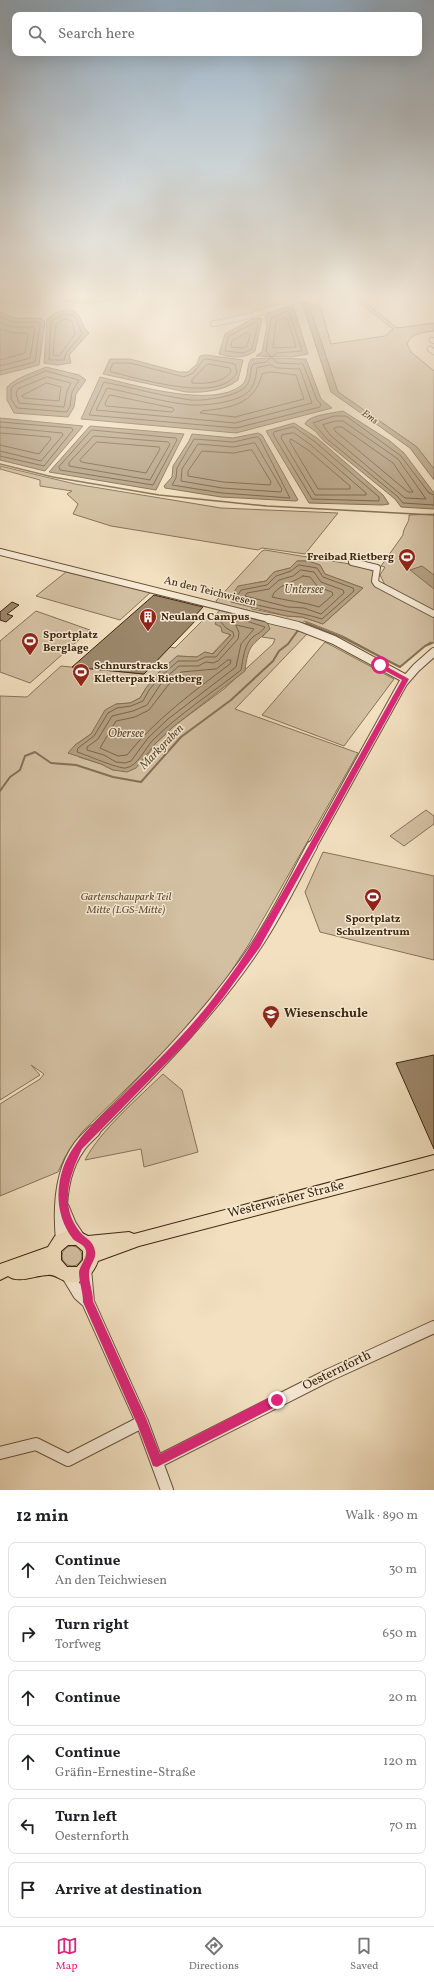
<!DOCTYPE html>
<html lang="en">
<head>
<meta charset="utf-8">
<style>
	body { margin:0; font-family:Vollkorn,serif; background:#f2f2f2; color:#202124 }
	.stop { position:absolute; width:12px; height:12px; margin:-9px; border:3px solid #db2777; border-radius:50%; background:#fff }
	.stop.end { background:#db2777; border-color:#fff; box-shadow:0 1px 4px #0008 }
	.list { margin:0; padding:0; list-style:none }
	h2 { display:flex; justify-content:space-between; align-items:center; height:52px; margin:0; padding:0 16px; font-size:17px }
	h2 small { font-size:13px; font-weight:400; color:#757577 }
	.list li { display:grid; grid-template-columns:26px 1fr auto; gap:12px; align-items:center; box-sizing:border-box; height:56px; margin:0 8px 8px; padding:0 8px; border:1px solid #e0e0e0; border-radius:8px }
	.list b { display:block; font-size:15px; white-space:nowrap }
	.list p { margin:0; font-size:13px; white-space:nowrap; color:#757577 }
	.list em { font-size:13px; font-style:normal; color:#757577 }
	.icon { flex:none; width:22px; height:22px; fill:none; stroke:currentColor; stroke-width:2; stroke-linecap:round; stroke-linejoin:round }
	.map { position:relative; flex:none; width:434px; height:1490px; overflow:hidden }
	.search { position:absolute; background:#fff; box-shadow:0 4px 16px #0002; left:12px; right:12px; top:12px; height:44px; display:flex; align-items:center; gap:10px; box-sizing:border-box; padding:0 14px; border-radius:8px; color:#757577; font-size:15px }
	.sheet { height:436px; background:#fff }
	nav { display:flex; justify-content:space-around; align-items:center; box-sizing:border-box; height:56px; border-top:1px solid #e0e0e0; background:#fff; font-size:11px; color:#757577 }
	nav a { display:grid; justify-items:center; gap:2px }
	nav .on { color:#db2777 }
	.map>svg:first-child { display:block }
	.green { fill:#d3c0a2; stroke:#887358; fill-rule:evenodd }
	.water { fill:#b5a184; stroke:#857055 }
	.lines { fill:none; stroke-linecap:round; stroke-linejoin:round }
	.shore { stroke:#7a644a; stroke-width:1 }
	.stream-far1 { stroke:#857055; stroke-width:1.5 }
	.stream { stroke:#857055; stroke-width:2 }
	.building { fill:#9c876b; stroke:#3e260f }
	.minor-far4-casing { stroke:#6b543b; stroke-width:6 }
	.minor-far3-casing { stroke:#6b543b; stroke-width:8 }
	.minor-far2-casing { stroke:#6b543b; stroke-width:10 }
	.minor-far1-casing { stroke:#6b543b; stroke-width:12 }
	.minor-casing { stroke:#6b543b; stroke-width:14 }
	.major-casing { stroke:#3e260f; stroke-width:2 }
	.minor-far4 { stroke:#f7ebd6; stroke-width:5 }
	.minor-far3 { stroke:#f7ebd6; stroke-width:6 }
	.minor-far2 { stroke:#f7ebd6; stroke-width:8 }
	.minor-far1 { stroke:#f7ebd6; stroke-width:10 }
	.minor { stroke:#f7ebd6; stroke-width:12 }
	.major { fill:#f2e0c0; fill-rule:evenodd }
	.route { fill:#db2777 }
	.labels { text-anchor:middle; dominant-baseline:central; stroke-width:3; stroke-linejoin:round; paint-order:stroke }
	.far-water-label { font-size:10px; font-style:italic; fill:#624b32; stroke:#f7ebd6 }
	.poi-label { font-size:11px; font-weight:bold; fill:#3e260f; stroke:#f7ebd6; text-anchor:start }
	.street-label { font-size:11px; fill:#3e260f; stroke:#f7ebd6 }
	.park-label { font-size:11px; font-style:italic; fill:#634c34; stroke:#f7ebd6 }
	.water-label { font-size:12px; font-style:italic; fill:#624b32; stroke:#f7ebd6 }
	.near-poi-label { font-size:13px; font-weight:bold; fill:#3e260f; stroke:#f7ebd6; text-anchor:start }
	.near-street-label { font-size:13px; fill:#3e260f; stroke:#f7ebd6 }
</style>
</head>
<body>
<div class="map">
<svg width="434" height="1490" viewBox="0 0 434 1490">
	<rect width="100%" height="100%" fill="#f2e0c0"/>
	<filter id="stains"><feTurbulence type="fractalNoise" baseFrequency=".005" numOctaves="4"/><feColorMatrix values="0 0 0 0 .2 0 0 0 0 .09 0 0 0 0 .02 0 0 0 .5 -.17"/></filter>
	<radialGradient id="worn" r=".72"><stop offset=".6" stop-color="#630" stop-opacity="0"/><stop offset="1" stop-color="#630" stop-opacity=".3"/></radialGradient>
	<path class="green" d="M 289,295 L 333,295 L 318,299 L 331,344 L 385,336 L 393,329 L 350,295 L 356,295 L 397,328 L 434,323 L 434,331 C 424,332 411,333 407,344 L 411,352 L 434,371 L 434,469 L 417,447 L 338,392 L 307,302 Z
		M 0,466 L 75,484 L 221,508 L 338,513 L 305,554 L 262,548 L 258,550 L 111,526 L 73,514 L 78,504 L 67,494 L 72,491 L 40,486 L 40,480 L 0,469 Z
		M 434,514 L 434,611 L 385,585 L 380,575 L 385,567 L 381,566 L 403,535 C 403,527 410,523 409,515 Z
		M 265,550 L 374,568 L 374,585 L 434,616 L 434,643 L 430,642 L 401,666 L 398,666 L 343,636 L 305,621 L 301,624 L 217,604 L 216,601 L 262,551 ZM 297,561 L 308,561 L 320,565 L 325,574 L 363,588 L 323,624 L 302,617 L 287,616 L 252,609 L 250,584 L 266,581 L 274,572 L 290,568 Z
		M 66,572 L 151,592 L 120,620 L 36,596 Z
		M 221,609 L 309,632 L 235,709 L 358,753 L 249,944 L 217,993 L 176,1040 L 82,1132 L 65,1157 L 58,1172 L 0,1196 L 0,1104 L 40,1079 L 44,1074 L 31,1065 L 40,1075 L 0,1100 L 0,696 L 27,697 L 61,666 L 144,674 L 170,647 L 175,648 L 205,618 L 211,620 ZM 221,627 L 270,629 L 262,637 L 275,639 L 273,644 L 224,689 L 174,726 L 155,744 L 145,759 L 113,770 L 101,764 L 79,757 L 75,745 L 91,734 L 116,704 L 130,703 L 140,698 L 146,688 L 177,656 L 197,657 L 205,652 L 212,654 L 231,634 Z
		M 36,611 L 90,630 L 30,683 L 0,672 L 0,641 Z
		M 325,642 L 394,679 L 344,746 L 262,715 Z
		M 426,810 L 434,816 L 434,824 L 404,846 L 390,836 Z
		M 323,852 L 434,876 L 434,960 L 320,932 L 305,892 Z
		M 163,1074 L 182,1090 L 198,1152 L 144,1167 L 141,1149 L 85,1160 C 100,1131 138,1098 163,1074 Z
		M62 1256a10 10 0 1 1 20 0a10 10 0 1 1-20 0Z"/>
	<path class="water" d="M 63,295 L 146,295 L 86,304 L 61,301 Z
		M 283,295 C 291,295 305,298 309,305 L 338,392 L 417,447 L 434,469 L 434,480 L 410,448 L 331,392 L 303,306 L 296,300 Z
		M 287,307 L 293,307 L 294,309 L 308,354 L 292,357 L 256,356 L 262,352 L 267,326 L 265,316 L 267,314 Z
		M 65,310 C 84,310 78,323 89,333 L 69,355 L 71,363 L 57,365 L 44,363 L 47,319 L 55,313 Z
		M 0,312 L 14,318 L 41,318 L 45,322 L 39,365 L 0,375 Z
		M 260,318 L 262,319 L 255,351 C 245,359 231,358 219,354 L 225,334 L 252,319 Z
		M 206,355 L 243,360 L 238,380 C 224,391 203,393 186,392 L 103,374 L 110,359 L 130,359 L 179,372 L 188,372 L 197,364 L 200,356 Z
		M 267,358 L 306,359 L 321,399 L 332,408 L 236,433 L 81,419 L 100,377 C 135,385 213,409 242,385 C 249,378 246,367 251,359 Z
		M 46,367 L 79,375 L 86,380 L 76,394 L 74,407 L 68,417 L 14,413 L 7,400 L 7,387 C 17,377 33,373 46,367 Z
		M 343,411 L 390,441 L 404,453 L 434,493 L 434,509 L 401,507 L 395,499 L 324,441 L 315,431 L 305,424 C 308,415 334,413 343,411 Z
		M 0,418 L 83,426 L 45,471 L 0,460 Z
		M 294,423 L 317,438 L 383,495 L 389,504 L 382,505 L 309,503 L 266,431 Z
		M 90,426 L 184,434 L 156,490 L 49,472 Z
		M 258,433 L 262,435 L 298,500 L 296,501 L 221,497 L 165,488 L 164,486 L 172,477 L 173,466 L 189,441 L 192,434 L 233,438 Z
		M 297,561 L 308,561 L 320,565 L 325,574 L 363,588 L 323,624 L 302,617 L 287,616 L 231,602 L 232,595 L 238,586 L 266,581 L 274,572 L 290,568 Z
		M 422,566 L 434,575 L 434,589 L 410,570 Z
		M 226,614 L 244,616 L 267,622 L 270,629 C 252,646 248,644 245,671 L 174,726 L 155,744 L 136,768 L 127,772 L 113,770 L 101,764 L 68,753 L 75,745 L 91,734 L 105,710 L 116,704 L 130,703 L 140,698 L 146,688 L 158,673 L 177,656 L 197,657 L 205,652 L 213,654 L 231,635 L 222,632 L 221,627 L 215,624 L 218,617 Z"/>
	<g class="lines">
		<path class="shore" d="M 67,295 L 69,299 L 86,300 L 119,295
			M 289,311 L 302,351 L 277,353 L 272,357 L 277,363 L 303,364 L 317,400 L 321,404 L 320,407 L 236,428 L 89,415 L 104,382 C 133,388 162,396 191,400 C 204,401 237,397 246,386 C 252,379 249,372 253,364 L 266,362 L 271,357 L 266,351 L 271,318 Z
			M 65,314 L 75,316 L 82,334 L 66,353 L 64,360 L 49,360 L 51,321 Z
			M 0,317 L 14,322 L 38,322 L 40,324 L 35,362 L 0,371
			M 287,318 L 296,347 L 273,348 L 276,321 Z
			M 66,319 L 72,321 L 75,334 L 60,355 L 55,356 L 53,354 L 56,324 Z
			M 0,322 L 13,327 L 33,327 L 35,329 L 30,358 L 0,366
			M 256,322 L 258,325 L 252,349 L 244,353 L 225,351 L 228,337 Z
			M 0,329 L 13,333 L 26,333 L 28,335 L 25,353 L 0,360
			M 247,333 L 250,335 L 247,346 L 242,348 L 231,347 L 232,341 Z
			M 207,359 L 235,364 L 237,372 C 221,405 139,378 111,372 L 110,370 L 113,363 L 130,363 L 184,377 L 193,373 L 203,360 Z
			M 208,364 L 230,368 L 231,372 C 223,383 205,384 192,383 L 192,380 Z
			M 271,365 L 277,368 L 300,369 L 312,403 L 235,423 L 96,410 L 107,388 C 133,393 166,403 191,405 C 205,406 240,402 249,391 C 255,384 256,377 257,368 Z
			M 46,371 L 79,380 L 72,392 L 70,406 L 67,412 L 17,408 L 11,399 L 11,388 L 16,384 Z
			M 271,372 L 296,375 L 304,399 L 235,417 L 200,413 L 202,411 C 229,408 255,405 262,374 Z
			M 47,377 L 71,383 L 67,391 L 64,407 L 19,403 L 16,394 L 18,389 Z
			M 47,383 L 61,387 L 59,401 L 24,398 L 22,396 Z
			M 110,395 L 173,408 L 174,410 L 172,412 L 106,406 L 105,404 Z
			M 336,421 L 343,421 L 398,459 L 426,499 L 405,498 L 330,435 L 323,425 Z
			M 0,422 L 72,428 L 73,430 L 44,466 L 0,456
			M 0,427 L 62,433 L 63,435 L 41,461 L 0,451
			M 294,427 L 314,441 L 379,497 L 379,501 L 312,499 L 273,434 L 274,432 Z
			M 337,427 L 342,427 L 393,463 L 413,492 L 408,492 L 335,431 L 334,429 Z
			M 92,430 L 176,438 L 177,440 L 153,485 L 60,470 L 59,467 Z
			M 0,433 L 50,437 L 51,439 L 39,454 L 0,445
			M 294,433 L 311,445 L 366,493 L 366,495 L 315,495 L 281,438 L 282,435 Z
			M 94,436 L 168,442 L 170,444 L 150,480 L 69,466 L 69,463 Z
			M 257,437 L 260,439 L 290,498 L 222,493 L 172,485 L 176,478 L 177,468 L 194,439 L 233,442 Z
			M 291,439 L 308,450 L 350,486 L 350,489 L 318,489 L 290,442 Z
			M 97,442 L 159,447 L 160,449 L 146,473 L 81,462 L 80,460 Z
			M 255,443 L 282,489 L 281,492 L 222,488 L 181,481 L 182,469 L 198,444 L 233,447 Z
			M 252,450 L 271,482 L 270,485 L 223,482 L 188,476 L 188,471 L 202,451 L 233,453 Z
			M 434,495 L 429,493 L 401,456 L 346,416 L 334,416 L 313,423 L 327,439 L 397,496 L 403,503 L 434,505
			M 299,565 L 317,568 L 323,577 L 353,588 L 354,591 L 322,619 C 294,610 264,610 236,598 L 241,590 L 267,585 L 276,576 L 291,571 Z
			M 301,570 L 314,572 L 321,582 L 343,590 L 344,593 L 321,614 L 304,608 L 288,607 L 245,596 L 247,593 L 269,589 L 279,580 L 293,576 Z
			M 303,576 L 310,577 L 318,587 L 332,592 L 333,595 L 319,607 C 304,602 288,601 272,597 C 276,585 293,583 303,576 Z
			M 226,619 L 243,620 L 265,627 C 261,633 258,633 253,637 C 244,644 243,660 241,670 C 212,693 179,714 153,740 C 145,748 138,766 126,768 C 118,769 87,755 77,752 L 78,748 L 94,736 L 108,713 L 117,708 L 131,706 L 143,701 L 149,690 L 161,676 L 178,661 L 197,661 L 205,657 L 216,657 L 234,636 L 233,632 L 226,628 L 221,622 Z
			M 236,625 L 254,629 L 241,644 L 236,667 L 168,719 L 148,738 L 131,761 L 125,763 L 116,762 L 104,755 L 87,750 L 87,747 L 98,739 L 112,716 L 133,711 L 147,705 L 164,679 L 179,666 L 198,666 L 206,662 L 213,663 L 218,661 L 238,639 L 239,633 Z
			M 228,660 L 231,660 L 230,664 C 193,692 156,719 127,755 L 118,756 L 100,748 L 116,721 L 135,717 L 149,710 L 169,684 L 181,672 L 216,669 Z"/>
		<path class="stream-far1" d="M 0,464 L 53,477 L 159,495 L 267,506 L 434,515"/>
		<path class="stream" d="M 303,625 L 306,623 L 344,638 L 400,667 L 425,646 L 432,643
			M 0,791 L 10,777 L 20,770 L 25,756 L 35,752 L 51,763 L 76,765 L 113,777 L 141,782 L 181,737 L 231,700 L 273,661 L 279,651 L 288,644 L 299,629"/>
	</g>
	<path class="building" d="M 154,595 L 203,607 L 195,616 L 199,617 L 144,674 L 72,667 Z
		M 12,602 L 19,605 L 7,614 L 13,616 L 6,622 L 0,620 L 0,612 Z
		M 434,1055 L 434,1149 L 396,1063 Z"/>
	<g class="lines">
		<defs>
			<path id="minor-far4" d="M 213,324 L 249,316 L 315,295
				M 432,340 L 434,341
				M 430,349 L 434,352"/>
			<path id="minor-far3" d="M 0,552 L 273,620
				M 352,562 L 377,568 L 375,581 L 377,584 L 434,614"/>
			<path id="minor-far2" d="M 269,619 L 298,626 L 334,640 L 406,679
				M 312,847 L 403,683 L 416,668 L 434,652"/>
			<path id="minor-far1" d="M 93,1132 C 152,1072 209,1016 256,946 C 277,915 294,879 312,846"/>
			<path id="minor" d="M 63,1208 L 70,1225 L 78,1237
				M 62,1240 C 59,1209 60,1173 79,1147 C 83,1141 89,1136 94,1131
				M 85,1269 L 88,1302 L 142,1422 L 167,1490
				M 67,1274 L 79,1294 L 88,1302
				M 0,1453 L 36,1444 L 68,1460 L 142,1422
				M 157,1462 L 329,1375 L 434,1327"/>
			<path id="major" d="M 434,1155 L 434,1169 L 139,1246 L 98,1261 C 93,1275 81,1287 65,1281 C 59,1279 54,1274 48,1275 C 36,1275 18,1284 8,1276 L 0,1280 L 0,1264 L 48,1247 L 55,1236 L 66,1231 L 76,1230 L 88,1236 L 129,1232 L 134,1234 ZM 68,1245 L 76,1245 L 83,1251 L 83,1260 L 77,1267 L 67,1267 L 61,1260 L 61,1251 Z"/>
		</defs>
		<use href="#minor-far4" class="minor-far4-casing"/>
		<use href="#minor-far3" class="minor-far3-casing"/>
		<use href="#minor-far2" class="minor-far2-casing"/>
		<use href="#minor-far1" class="minor-far1-casing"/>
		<use href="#minor" class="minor-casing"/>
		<use href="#major" class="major-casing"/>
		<use href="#minor-far4" class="minor-far4"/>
		<use href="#minor-far3" class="minor-far3"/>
		<use href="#minor-far2" class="minor-far2"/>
		<use href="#minor-far1" class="minor-far1"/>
		<use href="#minor" class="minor"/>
		<use href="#major" class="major"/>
	</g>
	<linearGradient id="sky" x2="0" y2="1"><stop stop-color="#93acc0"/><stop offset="0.59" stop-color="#f9f1e3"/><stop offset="1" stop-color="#f9f1e3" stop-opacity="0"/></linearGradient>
	<rect width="434" height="504" fill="url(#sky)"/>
	<path class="route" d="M 378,664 L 382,664 L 409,679 L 260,947 L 223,998 L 190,1039 L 82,1149 C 69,1176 59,1206 80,1232 C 86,1239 93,1240 95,1251 C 97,1259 89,1265 89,1274 C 89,1283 93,1292 93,1301 L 146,1418 L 160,1454 L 273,1396 L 277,1394 L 281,1396 L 283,1400 L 281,1404 L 157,1467 L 153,1466 L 137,1424 L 83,1302 C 83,1292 79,1282 79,1272 C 80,1265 87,1259 86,1251 C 85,1244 77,1243 73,1239 C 57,1218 55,1192 63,1168 C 74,1138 100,1118 122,1096 C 155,1063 190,1030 218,992 C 253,947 279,898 307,849 C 339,793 370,736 402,680 L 378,667 Z"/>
	<defs>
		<symbol id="stadium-pin" viewBox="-11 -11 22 30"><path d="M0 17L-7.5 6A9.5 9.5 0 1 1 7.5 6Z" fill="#8f2418" stroke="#f7ebd6"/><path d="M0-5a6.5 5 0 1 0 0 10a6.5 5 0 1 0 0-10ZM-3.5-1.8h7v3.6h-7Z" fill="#fff"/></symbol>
		<symbol id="building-pin" viewBox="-11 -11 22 30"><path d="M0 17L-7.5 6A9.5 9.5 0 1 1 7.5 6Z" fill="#8f2418" stroke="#f7ebd6"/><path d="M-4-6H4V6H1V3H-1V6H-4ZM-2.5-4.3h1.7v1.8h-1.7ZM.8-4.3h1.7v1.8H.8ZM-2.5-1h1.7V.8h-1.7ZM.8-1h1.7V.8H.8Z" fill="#fff"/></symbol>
		<symbol id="school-pin" viewBox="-11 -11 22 30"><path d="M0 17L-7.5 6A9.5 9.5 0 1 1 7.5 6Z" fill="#8f2418" stroke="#f7ebd6"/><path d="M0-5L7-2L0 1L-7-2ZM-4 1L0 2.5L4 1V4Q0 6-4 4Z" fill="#fff"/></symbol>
	</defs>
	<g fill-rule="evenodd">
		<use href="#stadium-pin" x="397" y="547" width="20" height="27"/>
		<use href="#building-pin" x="138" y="607" width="20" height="27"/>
		<use href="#stadium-pin" x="20" y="631" width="20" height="27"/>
		<use href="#stadium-pin" x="71" y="662" width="20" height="27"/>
		<use href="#stadium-pin" x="363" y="887" width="20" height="27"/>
		<use href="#school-pin" x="261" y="1004" width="20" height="27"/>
	</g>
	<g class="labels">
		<g class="far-water-label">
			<text transform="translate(370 417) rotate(35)">Ems</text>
		</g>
		<g class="poi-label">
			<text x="394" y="557" text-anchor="end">Freibad Rietberg</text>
			<text x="161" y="617">Neuland Campus</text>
			<text x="43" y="635">Sportplatz<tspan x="43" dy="13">Berglage</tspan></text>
			<text x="94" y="666">Schnurstracks<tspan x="94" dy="13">Kletterpark Rietberg</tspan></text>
			<text x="373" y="919" text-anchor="middle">Sportplatz<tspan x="373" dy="13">Schulzentrum</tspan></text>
		</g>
		<g class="street-label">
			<text transform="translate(210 592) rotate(14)">An den Teichwiesen</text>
		</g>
		<g class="park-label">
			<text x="126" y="897">Gartenschaupark Teil<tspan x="126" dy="13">Mitte (LGS-Mitte)</tspan></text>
		</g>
		<g class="water-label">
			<text x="304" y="590">Untersee</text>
			<text x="126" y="734">Obersee</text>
			<text transform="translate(162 747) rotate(-46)">Markgraben</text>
		</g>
		<g class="near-poi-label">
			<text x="284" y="1014">Wiesenschule</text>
		</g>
		<g class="near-street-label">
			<text transform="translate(286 1200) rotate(-14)">Westerwieher Straße</text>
			<text transform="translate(337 1371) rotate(-26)">Oesternforth</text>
		</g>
	</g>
	<rect width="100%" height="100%" filter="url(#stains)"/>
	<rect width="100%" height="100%" fill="url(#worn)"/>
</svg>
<div class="stop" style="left:380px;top:665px"></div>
<div class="stop end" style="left:277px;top:1400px"></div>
<div class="search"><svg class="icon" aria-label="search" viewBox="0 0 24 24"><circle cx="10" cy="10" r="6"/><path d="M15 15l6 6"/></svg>Search here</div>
</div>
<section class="sheet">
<h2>12 min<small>Walk · 890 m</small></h2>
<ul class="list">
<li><svg class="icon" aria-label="ahead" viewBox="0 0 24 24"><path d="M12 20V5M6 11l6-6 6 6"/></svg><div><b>Continue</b><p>An den Teichwiesen</p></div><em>30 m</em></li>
<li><svg class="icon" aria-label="right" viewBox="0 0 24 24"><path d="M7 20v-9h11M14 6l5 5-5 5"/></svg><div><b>Turn right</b><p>Torfweg</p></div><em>650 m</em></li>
<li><svg class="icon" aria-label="ahead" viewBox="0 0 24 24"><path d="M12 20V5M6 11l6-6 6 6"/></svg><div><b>Continue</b></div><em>20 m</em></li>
<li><svg class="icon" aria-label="ahead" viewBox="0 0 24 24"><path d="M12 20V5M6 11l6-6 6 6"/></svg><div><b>Continue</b><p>Gräfin-Ernestine-Straße</p></div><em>120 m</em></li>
<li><svg class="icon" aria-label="left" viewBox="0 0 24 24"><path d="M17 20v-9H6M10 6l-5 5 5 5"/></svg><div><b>Turn left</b><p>Oesternforth</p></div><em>70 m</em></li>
<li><svg class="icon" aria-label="arrive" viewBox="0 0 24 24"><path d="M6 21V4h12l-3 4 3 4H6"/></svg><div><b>Arrive at destination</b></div></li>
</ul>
</section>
<nav>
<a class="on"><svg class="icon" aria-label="map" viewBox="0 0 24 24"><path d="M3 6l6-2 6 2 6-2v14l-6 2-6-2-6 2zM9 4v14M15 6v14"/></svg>Map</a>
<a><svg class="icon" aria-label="directions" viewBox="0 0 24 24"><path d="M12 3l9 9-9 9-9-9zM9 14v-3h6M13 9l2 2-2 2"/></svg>Directions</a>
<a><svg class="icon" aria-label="saved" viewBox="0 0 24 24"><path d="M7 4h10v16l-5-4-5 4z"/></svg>Saved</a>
</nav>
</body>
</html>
